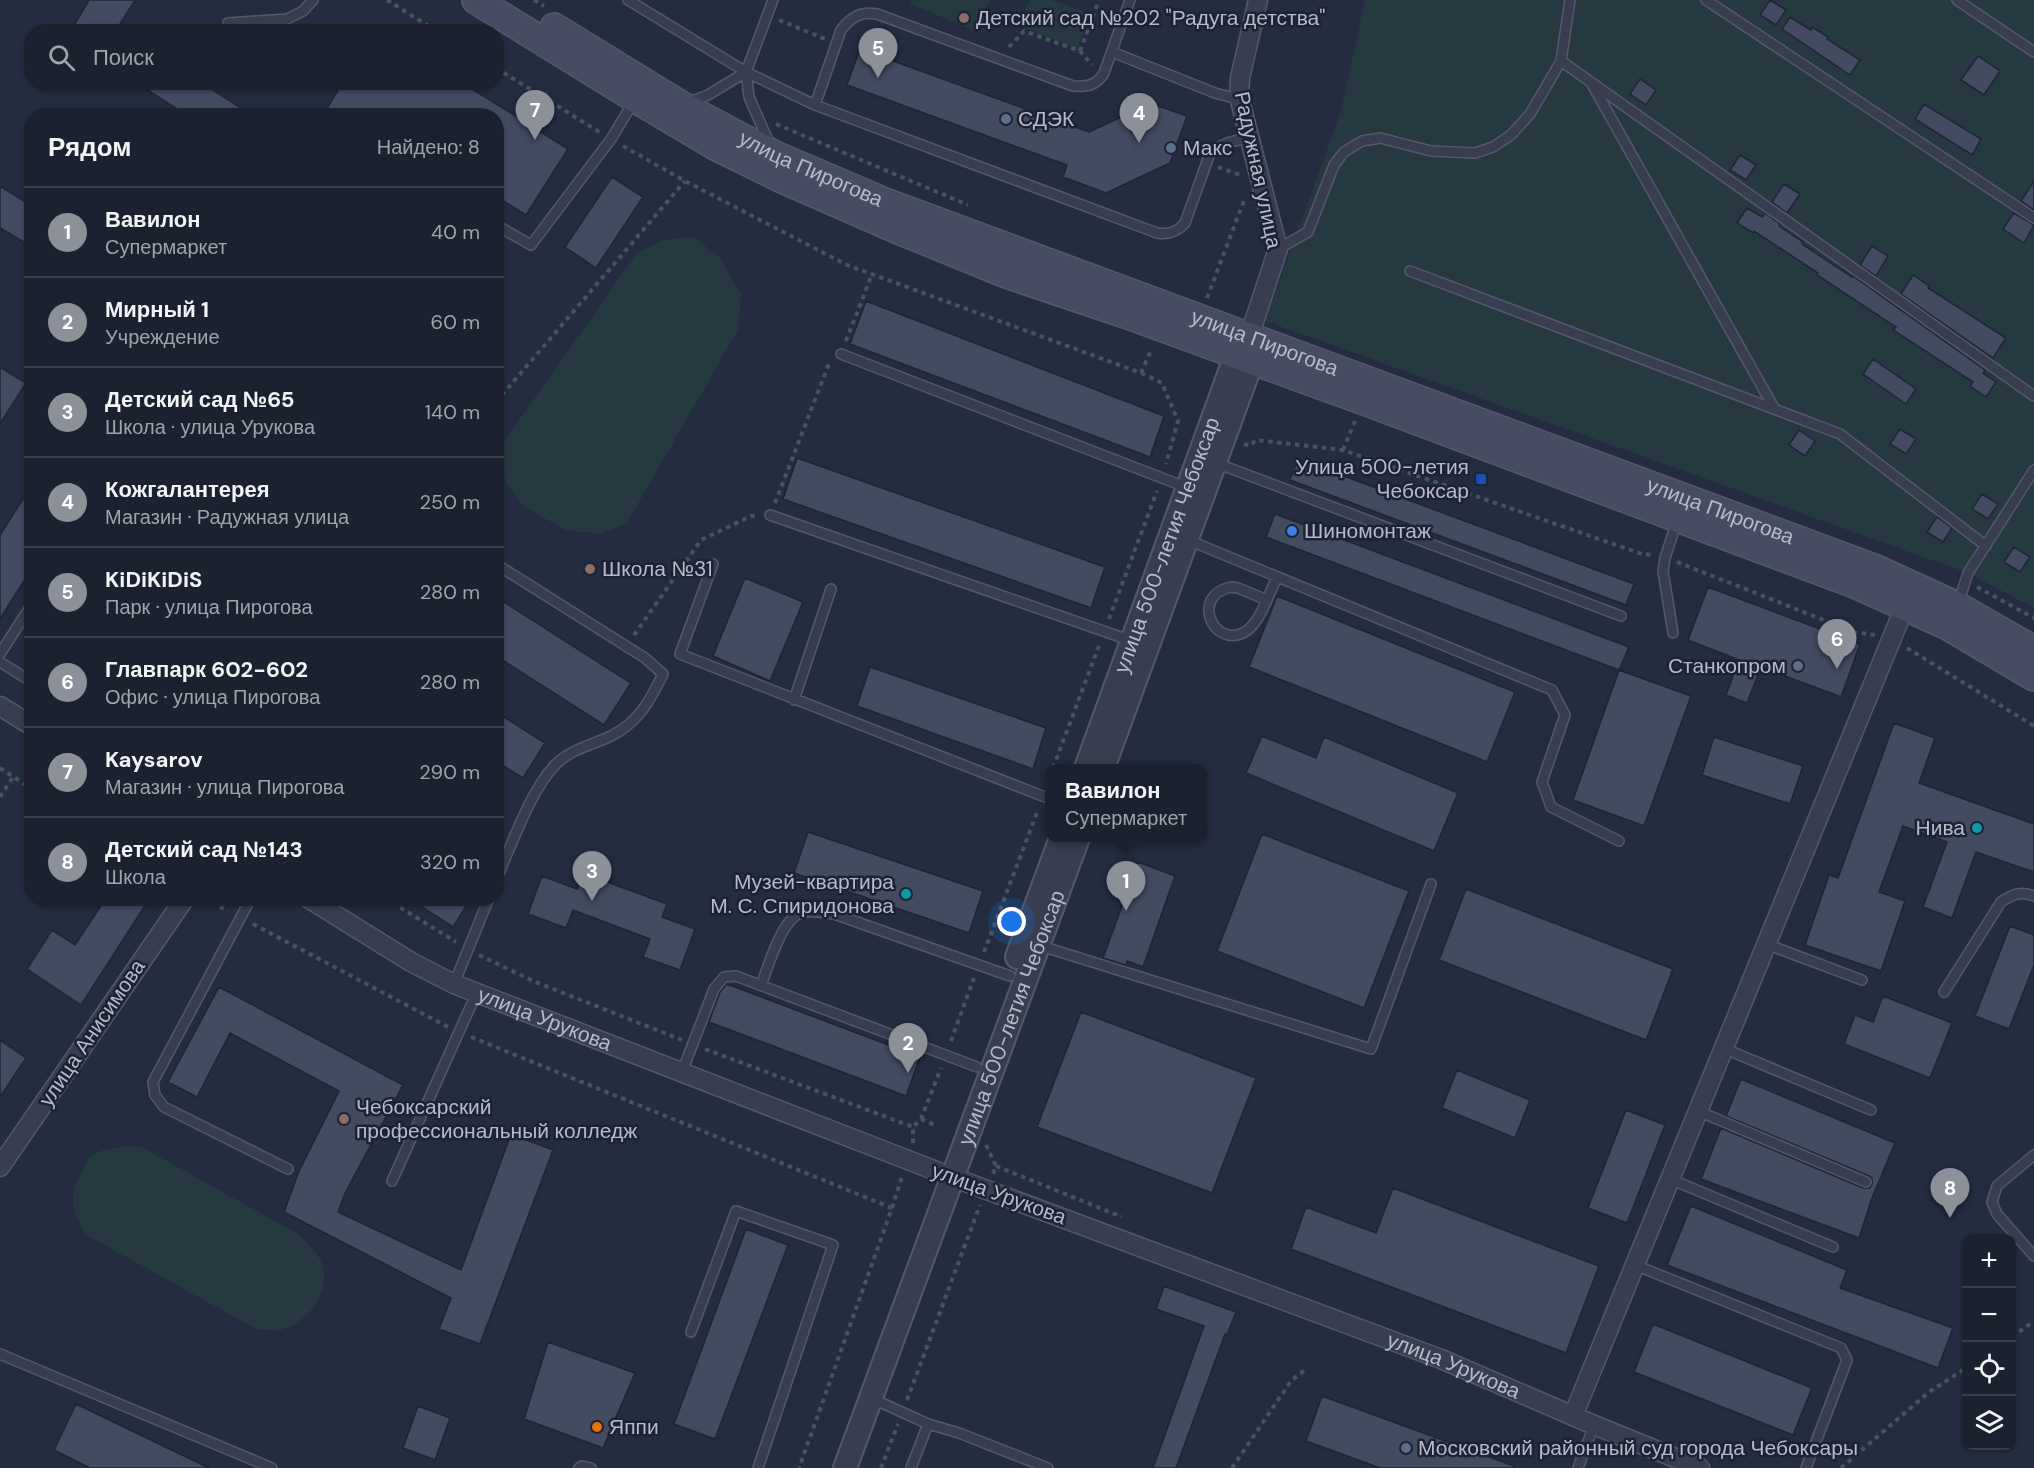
<!DOCTYPE html>
<html lang="ru">
<head>
<meta charset="utf-8">
<style>
	body { margin:0; font-family:"DM Sans",sans-serif; background:#242937; color:#f1f3f6 }
	.controls { position:absolute; right:18px; bottom:18px; display:grid; overflow:hidden; border-radius:12px; box-shadow:0 2px 4px #0004 }
	.controls button { width:54px; height:54px; display:grid; place-items:center; padding:0; border:0; border-bottom:2px solid #393e4b; background:#1b212f; color:#f1f3f6; font:30px sans-serif }
	.you { position:absolute; left:1012px; top:922px; width:21px; height:21px; margin:-15px; border:4px solid #fff; border-radius:50%; background:#1a73e8; box-shadow:0 0 0 9px #1a73e833 }
	.badge { display:grid; place-items:center; width:39px; height:39px; border-radius:50%; background:#8c9099; color:#fff; font-size:20px; font-weight:700 }
	.pin { position:absolute; translate:-50% -50px; filter:drop-shadow(0 2px 3px #0008) }
	.pin::after { content:''; position:absolute; top:32px; width:21px; height:18px; background:inherit; clip-path:polygon(0 0,100% 0,50% 100%) }
	.popup { position:absolute; left:1045px; top:764px; width:162px; height:78px; box-sizing:border-box; display:grid; place-content:center; border-radius:12px; background:#1b212f; filter:drop-shadow(0 2px 4px #0005); font-size:20px; white-space:nowrap; color:#a0a3aa }
	.popup b { font-size:22px; color:#f1f3f6 }
	.popup::after { content:''; position:absolute; left:50%; top:100%; margin-left:-12px; border:12px solid transparent; border-top-color:#1b212f }
	.list { margin:0; padding:0; list-style:none }
	h2 { display:flex; justify-content:space-between; align-items:center; height:78px; margin:0; padding:0 24px; font-size:26px }
	h2 small { font-size:20px; font-weight:400; color:#a0a3aa }
	.list li { display:grid; grid-template-columns:39px 1fr auto; gap:18px; align-items:center; box-sizing:border-box; height:90px; padding:0 24px; border-top:2px solid #393e4b }
	.list b { display:block; font-size:22px; white-space:nowrap }
	.list p { margin:0; font-size:20px; white-space:nowrap; color:#a0a3aa }
	.list em { font-size:20px; font-style:normal; color:#a0a3aa }
	.icon { flex:none; width:33px; height:33px; fill:none; stroke:currentColor; stroke-width:2; stroke-linecap:round; stroke-linejoin:round }
	.map { position:relative; flex:none; width:2034px; height:1468px; overflow:hidden }
	.search { position:absolute; background:#1b212f; box-shadow:0 2px 4px #0004; left:24px; top:24px; width:480px; height:66px; display:flex; align-items:center; gap:15px; box-sizing:border-box; padding:0 21px; border-radius:24px; color:#a0a3aa; font-size:22px }
	.panel { position:absolute; background:#1b212f; box-shadow:0 2px 4px #0004; left:24px; top:108px; width:480px; height:798px; border-radius:24px }
	.map>svg:first-child { display:block }
	.green { fill:#263940 }
	.building { fill:#434b61; stroke:#1f2536; stroke-width:1.5 }
	.lines { fill:none; stroke-linecap:round; stroke-linejoin:round }
	.service-casing { stroke:#535969; stroke-width:12 }
	.minor-casing { stroke:#535969; stroke-width:21 }
	.tertiary-casing { stroke:#535969; stroke-width:26 }
	.secondary-casing { stroke:#535969; stroke-width:30 }
	.path { stroke:#44565d; stroke-width:4; stroke-dasharray:4.5 4.5; stroke-linecap:butt }
	.service { stroke:#383e4f; stroke-width:9 }
	.minor { stroke:#383e4f; stroke-width:18 }
	.tertiary { stroke:#383e4f; stroke-width:22 }
	.secondary { stroke:#464d62; stroke-width:27 }
	.education-dot { fill:#8d6e63; stroke:#1d2334; stroke-width:2 }
	.service-dot { fill:#5c6f8a; stroke:#1d2334; stroke-width:2 }
	.transit-dot { fill:#1a4fb4; stroke:#1d2334; stroke-width:2 }
	.shop-dot { fill:#3f7fe0; stroke:#1d2334; stroke-width:2 }
	.culture-dot { fill:#0f9aa8; stroke:#1d2334; stroke-width:2 }
	.food-dot { fill:#e8710a; stroke:#1d2334; stroke-width:2 }
	.labels { text-anchor:middle; dominant-baseline:central; stroke-width:5; stroke-linejoin:round; paint-order:stroke }
	.poi-label { font-size:21px; fill:#b4bac9; stroke:#1d2334; text-anchor:start }
	.street-label { font-size:21px; fill:#b4bac9; stroke:#1d2334 }
</style>
</head>
<body>
<div class="map">
<svg width="2034" height="1468" viewBox="0 0 2034 1468">
	<rect width="100%" height="100%" fill="#242c3f"/>
	<path class="green" d="M 912,0 L 990,0 L 978,32 L 910,4 Z
		M 1029,0 L 1052,0 L 1090,14 L 1077,48 L 1019,26 Z
		M 1365,0 L 2034,0 L 2034,608 L 1968,573 L 1265,321 L 1341,111 Z
		M 694,237 L 721,259 L 741,294 L 738,330 L 627,523 L 601,534 L 566,530 L 524,507 L 505,481 L 501,446 L 637,253 L 662,240 Z
		M 127,1146 L 142,1147 L 296,1233 C 307,1243 321,1254 324,1270 C 328,1296 305,1325 280,1330 C 272,1331 263,1329 256,1329 L 88,1236 C 72,1214 67,1197 82,1172 C 84,1167 87,1160 91,1156 C 101,1149 116,1148 127,1146 Z"/>
	<path class="building" d="M 89,0 L 135,0 L 115,32 L 70,32 Z
		M 1770,0 L 1786,10 L 1776,25 L 1760,15 Z
		M 1790,17 L 1811,30 L 1812,27 L 1828,37 L 1827,39 L 1860,60 L 1850,75 L 1782,29 Z
		M 860,49 L 1089,132 L 1126,115 L 1133,97 L 1187,116 L 1170,163 L 1106,193 L 1063,177 L 1067,165 L 847,85 Z
		M 1978,56 L 2000,71 L 1984,95 L 1961,80 Z
		M 1640,79 L 1656,90 L 1646,105 L 1630,94 Z
		M 135,82 L 201,82 L 253,116 L 188,116 Z
		M 343,82 L 461,82 L 568,149 L 526,215 L 496,196 L 496,116 L 335,116 L 326,110 Z
		M 1924,104 L 1981,139 L 1972,155 L 1915,119 Z
		M 1740,155 L 1756,165 L 1746,180 L 1730,170 Z
		M 612,177 L 643,197 L 596,268 L 565,247 Z
		M 2034,181 L 2034,210 L 2021,201 Z
		M 1784,184 L 1800,194 L 1787,213 L 1772,202 Z
		M 0,186 L 32,206 L 32,247 L 0,228 Z
		M 1747,208 L 1762,217 L 1765,213 L 1780,224 L 1779,226 L 1803,242 L 1802,244 L 1852,277 L 1853,276 L 1985,370 L 1983,373 L 1996,382 L 1986,397 L 1970,386 L 1973,382 L 1893,330 L 1896,327 L 1817,275 L 1818,273 L 1754,231 L 1753,233 L 1737,223 Z
		M 2014,213 L 2034,225 L 2024,243 L 2003,229 Z
		M 1872,246 L 1888,256 L 1876,276 L 1860,265 Z
		M 1913,275 L 1929,286 L 1928,288 L 2006,338 L 1993,358 L 1901,294 Z
		M 866,301 L 1164,416 L 1150,457 L 850,344 Z
		M 1873,359 L 1916,389 L 1906,404 L 1863,374 Z
		M 0,367 L 26,383 L 0,424 Z
		M 1900,429 L 1916,439 L 1906,454 L 1890,444 Z
		M 1799,430 L 1815,441 L 1805,456 L 1789,445 Z
		M 797,458 L 1105,567 L 1091,608 L 783,499 Z
		M 1298,459 L 1634,584 L 1626,605 L 1290,480 Z
		M 32,485 L 32,568 L 0,619 L 0,535 Z
		M 1982,494 L 1998,504 L 1988,519 L 1972,509 Z
		M 1275,514 L 1629,647 L 1619,670 L 1266,537 Z
		M 1937,517 L 1952,528 L 1943,542 L 1927,532 Z
		M 2014,547 L 2030,557 L 2020,572 L 2004,562 Z
		M 745,578 L 803,602 L 770,681 L 713,656 Z
		M 1708,587 L 1860,644 L 1841,697 L 1761,667 L 1747,703 L 1726,695 L 1739,660 L 1688,640 Z
		M 1277,596 L 1515,692 L 1487,762 L 1249,667 Z
		M 496,597 L 631,683 L 604,725 L 496,656 Z
		M 870,667 L 1046,728 L 1033,769 L 857,706 Z
		M 1619,670 L 1691,696 L 1644,826 L 1573,800 Z
		M 496,712 L 545,743 L 523,778 L 496,761 Z
		M 1894,723 L 1935,738 L 1919,783 L 2034,824 L 2034,872 L 1976,852 L 1952,918 L 1923,907 L 1947,842 L 1903,826 L 1879,892 L 1905,901 L 1881,971 L 1805,945 L 1829,875 L 1838,878 Z
		M 1262,736 L 1316,758 L 1324,737 L 1458,793 L 1434,851 L 1246,773 Z
		M 1714,737 L 1803,766 L 1790,804 L 1702,775 Z
		M 808,832 L 983,891 L 969,933 L 794,873 Z
		M 1262,834 L 1409,891 L 1364,1008 L 1217,951 Z
		M 1138,862 L 1175,876 L 1143,967 L 1127,961 L 1126,965 L 1103,958 Z
		M 583,873 L 667,904 L 662,917 L 695,929 L 680,970 L 643,957 L 650,939 L 573,910 L 566,928 L 528,914 L 542,876 L 577,889 Z
		M 1466,889 L 1673,969 L 1646,1040 L 1439,960 Z
		M 106,898 L 150,898 L 81,1005 L 27,969 L 52,930 L 75,945 Z
		M 408,898 L 471,898 L 453,927 Z
		M 2010,926 L 2034,935 L 2034,965 L 2009,1029 L 1975,1016 Z
		M 727,984 L 920,1057 L 906,1096 L 709,1022 L 720,992 Z
		M 219,987 L 403,1085 L 345,1193 L 338,1212 L 461,1270 L 511,1134 L 553,1150 L 480,1344 L 439,1329 L 451,1298 L 284,1212 L 299,1171 L 339,1091 L 230,1033 L 197,1097 L 168,1082 Z
		M 1883,996 L 1952,1023 L 1930,1078 L 1844,1044 L 1855,1015 L 1873,1022 Z
		M 1081,1012 L 1256,1078 L 1212,1193 L 1037,1127 Z
		M 0,1040 L 26,1058 L 0,1097 Z
		M 1457,1070 L 1530,1100 L 1515,1138 L 1442,1108 Z
		M 1741,1079 L 1895,1143 L 1872,1198 L 1859,1238 L 1701,1179 L 1721,1128 L 1863,1188 L 1870,1188 L 1872,1184 L 1872,1178 L 1869,1176 L 1726,1116 Z
		M 1626,1110 L 1665,1125 L 1627,1223 L 1588,1208 Z
		M 1393,1188 L 1599,1266 L 1566,1353 L 1291,1249 L 1306,1207 L 1376,1233 Z
		M 1691,1206 L 1847,1270 L 1840,1288 L 1953,1328 L 1938,1368 L 1667,1265 Z
		M 746,1229 L 788,1245 L 715,1439 L 674,1424 Z
		M 1164,1286 L 1236,1312 L 1227,1335 L 1225,1334 L 1176,1468 L 1153,1468 L 1204,1326 L 1156,1309 Z
		M 1653,1324 L 1812,1388 L 1793,1435 L 1634,1372 Z
		M 548,1342 L 635,1373 L 603,1448 L 524,1419 Z
		M 1322,1396 L 1514,1466 L 1514,1468 L 1380,1468 L 1306,1441 Z
		M 76,1404 L 209,1468 L 90,1468 L 54,1450 Z
		M 418,1406 L 450,1418 L 435,1460 L 403,1448 Z"/>
	<g class="lines">
		<defs>
			<path id="service" d="M 628,0 L 746,72 L 815,105 L 1157,233 C 1169,235 1177,232 1185,223 L 1209,156 C 1220,142 1234,141 1250,138
				M 1706,0 L 2034,218
				M 1957,0 L 2034,52
				M 228,23 L 287,19 L 303,11 L 313,0
				M 1112,52 L 1215,93 L 1230,97 L 1239,97
				M 1561,61 L 2034,396
				M 1593,86 L 1774,408
				M 687,103 L 708,95 L 746,72
				M 815,105 L 841,30 C 851,17 861,11 877,14 L 1073,86 C 1087,87 1096,86 1104,73 L 1130,0
				M 770,145 L 749,97 L 746,72 L 773,0
				M 496,225 L 531,245 L 611,139 L 634,101
				M 1278,249 L 1308,232 L 1334,165 L 1344,152 L 1362,141 L 1380,138 L 1431,151 L 1475,153 L 1493,147 L 1511,135 L 1530,114 L 1561,61 L 1570,0
				M 1410,271 L 1840,434 L 1986,546
				M 841,354 L 1188,488
				M 1216,463 L 1621,616
				M 770,515 L 1132,641
				M 1188,540 L 1552,690 L 1565,715 L 1542,782 L 1551,807 L 1619,841
				M 496,564 L 645,658 L 663,674 C 651,699 638,723 611,736 C 592,745 571,749 555,765 C 530,791 511,847 496,880
				M 713,564 L 680,654 L 1050,799
				M 1231,587 L 1238,588 L 1267,600 C 1262,611 1255,627 1243,633 C 1213,647 1190,596 1231,587 Z
				M 1267,600 L 1277,577
				M 1958,604 L 1968,573 L 2034,470
				M 1673,633 L 1663,571 L 1665,558 L 1677,521
				M 0,654 L 32,604
				M 0,662 L 32,682
				M 794,700 L 831,589
				M 251,898 L 153,1082 L 155,1095 L 164,1107 L 288,1169
				M 1766,944 L 1862,980
				M 1038,945 L 1371,1049 L 1431,884
				M 454,984 L 489,898
				M 761,985 C 769,966 782,914 805,912 C 814,911 825,913 834,914 L 1010,976
				M 1944,992 L 2001,902 C 2013,894 2020,891 2034,896
				M 1723,1048 L 1871,1110
				M 682,1072 L 714,989 L 724,977 L 736,976 L 977,1067
				M 1698,1111 L 1866,1182
				M 2034,1155 L 1997,1186 L 1992,1202 L 1997,1214 L 2034,1256
				M 1670,1179 L 1833,1247
				M 392,1181 L 477,992
				M 1635,1265 L 1841,1348 L 1847,1360 L 1806,1468
				M 691,1332 L 736,1211 L 833,1245 L 758,1468
				M 0,1354 L 272,1468
				M 871,1398 L 928,1424 L 959,1433 L 1048,1468
				M 579,1468 L 582,1466 L 591,1468
				M 911,1468 L 928,1424
				M 1578,1468 L 1594,1425"/>
			<g id="minor">
				<path d="M 1249,337 L 1278,249 L 1239,97 L 1240,78 L 1258,0"/>
				<path d="M 0,706 L 32,726"/>
				<path id="s1" d="M 308,898 L 411,962 L 454,984 L 939,1172"/>
				<path d="M 0,1167 L 185,898"/>
				<path id="s2" d="M 952,1177 L 1441,1359 L 1594,1425 L 1700,1468"/>
				<path d="M 1573,1416 L 1905,606"/>
			</g>
			<g id="tertiary">
				<path id="s3" d="M 1086,768 L 1236,355"/>
				<path d="M 1103,768 L 1252,361"/>
				<path d="M 1017,957 L 1061,838"/>
				<path id="s4" d="M 845,1468 L 1078,838"/>
			</g>
			<g id="secondary">
				<path d="M 476,0 L 636,99 L 717,147 L 782,179 L 896,229 L 1009,275 L 1125,314 L 1364,401 L 1857,585 L 1948,626 L 2034,677"/>
				<path id="s5" d="M 554,27 L 681,105 L 775,155 L 885,202 L 1874,568 L 1957,606 L 2034,650"/>
			</g>
		</defs>
		<use href="#service" class="service-casing"/>
		<use href="#minor" class="minor-casing"/>
		<use href="#tertiary" class="tertiary-casing"/>
		<use href="#secondary" class="secondary-casing"/>
		<path class="path" d="M 387,0 L 438,32
			M 534,0 L 544,6
			M 779,20 L 825,39
			M 1009,47 L 1024,31 L 1080,51 L 1092,65
			M 1080,51 L 1099,0
			M 496,68 L 601,133
			M 776,124 L 968,205
			M 623,146 L 685,181 L 847,265 L 1141,373 L 1162,383 L 1178,421 L 1166,464
			M 1218,167 L 1240,175
			M 1207,298 L 1245,198
			M 846,341 L 872,274
			M 1141,373 L 1152,348
			M 496,402 L 685,181
			M 1244,444 L 1250,446 L 1256,440 L 1343,450 L 1642,554 L 1653,555
			M 1343,450 L 1355,421
			M 775,503 L 830,361
			M 1677,562 L 1854,632 L 1875,635
			M 1977,587 L 2034,618
			M 1109,619 L 1157,491
			M 634,635 L 701,540 L 751,516 L 758,516
			M 1907,648 L 2034,726
			M 0,768 L 32,789
			M 1053,768 L 1100,643
			M 0,797 L 13,777
			M 204,898 L 228,911
			M 385,898 L 456,942
			M 253,924 L 448,1027
			M 984,952 L 1038,810
			M 479,955 L 533,981 L 682,1040
			M 471,1037 L 892,1208 L 799,1468
			M 951,1041 L 974,978
			M 705,1049 L 913,1127
			M 921,1119 L 937,1126
			M 913,1143 L 913,1127 L 921,1119 L 941,1068
			M 986,1145 L 996,1166 L 993,1174
			M 996,1166 L 1122,1217
			M 892,1208 L 902,1177
			M 2012,1337 L 2034,1321
			M 907,1400 L 980,1205
			M 881,1468 L 898,1424
			M 1232,1468 L 1291,1381 L 1306,1369
			M 1841,1468 L 1929,1392 L 1966,1368"/>
		<use href="#service" class="service"/>
		<use href="#minor" class="minor"/>
		<use href="#tertiary" class="tertiary"/>
		<use href="#secondary" class="secondary"/>
	</g>
	<g class="education-dot">
		<circle cx="964" cy="18" r="6"/>
		<circle cx="590" cy="569" r="6"/>
		<circle cx="344" cy="1119" r="6"/>
	</g>
	<g class="service-dot">
		<circle cx="1006" cy="119" r="6"/>
		<circle cx="1171" cy="148" r="6"/>
		<circle cx="1798" cy="666" r="6"/>
		<circle cx="1406" cy="1448" r="6"/>
	</g>
	<rect class="transit-dot" x="1475" y="473" width="12" height="12" rx="3"/>
	<circle class="shop-dot" cx="1292" cy="531" r="6"/>
	<g class="culture-dot">
		<circle cx="1977" cy="828" r="6"/>
		<circle cx="906" cy="894" r="6"/>
	</g>
	<circle class="food-dot" cx="597" cy="1427" r="6"/>
	<g class="labels">
		<g class="poi-label">
			<text x="976" y="18">Детский сад №202 "Радуга детства"</text>
			<text x="1018" y="119">СДЭК</text>
			<text x="1183" y="148">Макс</text>
			<text x="1469" y="467" text-anchor="end">Улица 500-летия<tspan x="1469" dy="24">Чебоксар</tspan></text>
			<text x="1304" y="531">Шиномонтаж</text>
			<text x="602" y="569">Школа №31</text>
			<text x="1786" y="666" text-anchor="end">Станкопром</text>
			<text x="1965" y="828" text-anchor="end">Нива</text>
			<text x="894" y="882" text-anchor="end">Музей-квартира<tspan x="894" dy="24">М. С. Спиридонова</tspan></text>
			<text x="356" y="1107">Чебоксарский<tspan x="356" dy="24">профессиональный колледж</tspan></text>
			<text x="609" y="1427">Яппи</text>
			<text x="1418" y="1448">Московский районный суд города Чебоксары</text>
		</g>
		<g class="street-label">
			<text stroke="none"><textPath href="#s5" startOffset="294">улица Пирогова</textPath></text>
			<text transform="translate(1258 170) rotate(78)">Радужная улица</text>
			<text stroke="none"><textPath href="#s5" startOffset="780">улица Пирогова</textPath></text>
			<text stroke="none"><textPath href="#s5" startOffset="1266">улица Пирогова</textPath></text>
			<text stroke="none"><textPath href="#s3" startOffset="237">улица 500-летия Чебоксар</textPath></text>
			<text stroke="none"><textPath href="#s4" startOffset="480">улица 500-летия Чебоксар</textPath></text>
			<text stroke="none"><textPath href="#s1" startOffset="267">улица Урукова</textPath></text>
			<text transform="translate(92 1033) rotate(-56)">улица Анисимова</text>
			<text transform="translate(999 1194) rotate(20)">улица Урукова</text>
			<text stroke="none"><textPath href="#s2" startOffset="536">улица Урукова</textPath></text>
		</g>
	</g>
</svg>
<div class="controls">
<button>+</button>
<button>−</button>
<button><svg class="icon" aria-label="locate" viewBox="0 0 24 24"><circle cx="12" cy="12" r="6"/><path d="M12 2v4M12 18v4M2 12h4M18 12h4"/></svg></button>
<button><svg class="icon" aria-label="layers" viewBox="0 0 24 24"><path d="M12 4l9 5-9 5-9-5zM3 14l9 5 9-5"/></svg></button>
</div>
<div class="you"></div>
<div class="pin badge" style="left:1126px;top:911px">1</div>
<div class="popup"><b>Вавилон</b>Супермаркет</div>
<div class="pin badge" style="left:908px;top:1073px">2</div>
<div class="pin badge" style="left:592px;top:901px">3</div>
<div class="pin badge" style="left:1139px;top:143px">4</div>
<div class="pin badge" style="left:878px;top:78px">5</div>
<div class="pin badge" style="left:1837px;top:669px">6</div>
<div class="pin badge" style="left:535px;top:140px">7</div>
<div class="pin badge" style="left:1950px;top:1218px">8</div>
<div class="search"><svg class="icon" aria-label="search" viewBox="0 0 24 24"><circle cx="10" cy="10" r="6"/><path d="M15 15l6 6"/></svg>Поиск</div>
<section class="panel">
<h2>Рядом<small>Найдено: 8</small></h2>
<ul class="list">
<li><span class="badge">1</span><div><b>Вавилон</b><p>Супермаркет</p></div><em>40 m</em></li>
<li><span class="badge">2</span><div><b>Мирный 1</b><p>Учреждение</p></div><em>60 m</em></li>
<li><span class="badge">3</span><div><b>Детский сад №65</b><p>Школа · улица Урукова</p></div><em>140 m</em></li>
<li><span class="badge">4</span><div><b>Кожгалантерея</b><p>Магазин · Радужная улица</p></div><em>250 m</em></li>
<li><span class="badge">5</span><div><b>KiDiKiDiS</b><p>Парк · улица Пирогова</p></div><em>280 m</em></li>
<li><span class="badge">6</span><div><b>Главпарк 602-602</b><p>Офис · улица Пирогова</p></div><em>280 m</em></li>
<li><span class="badge">7</span><div><b>Kaysarov</b><p>Магазин · улица Пирогова</p></div><em>290 m</em></li>
<li><span class="badge">8</span><div><b>Детский сад №143</b><p>Школа</p></div><em>320 m</em></li>
</ul>
</section>
</div>
</body>
</html>
